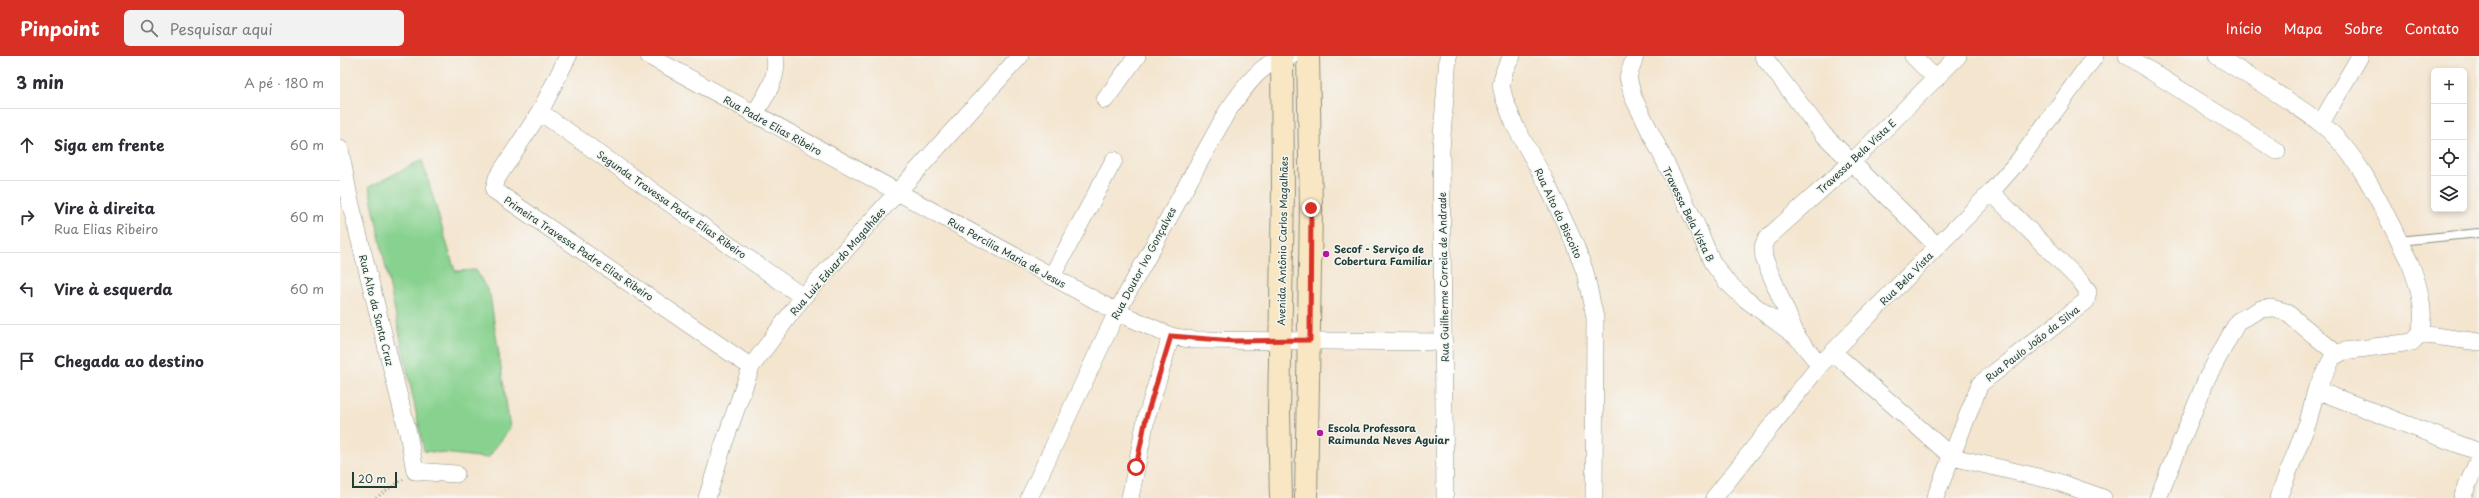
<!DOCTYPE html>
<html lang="pt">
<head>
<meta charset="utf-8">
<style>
	body { margin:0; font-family:"Playpen Sans",sans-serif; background:#f2f2f3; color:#2b2b33 }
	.controls { position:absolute; right:12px; top:12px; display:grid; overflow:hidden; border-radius:6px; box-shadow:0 2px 6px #0003 }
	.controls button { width:36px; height:36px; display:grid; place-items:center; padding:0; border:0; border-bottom:1px solid #e1e1e2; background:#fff; color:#2b2b33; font:20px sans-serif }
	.scale { position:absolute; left:12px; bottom:10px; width:45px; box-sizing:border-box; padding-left:4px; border:2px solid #1f3d34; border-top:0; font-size:11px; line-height:14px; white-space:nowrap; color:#1f3d34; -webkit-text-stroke:3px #f6f6f2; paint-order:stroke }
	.stop { position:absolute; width:12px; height:12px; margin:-9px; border:3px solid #d93025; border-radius:50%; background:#fff }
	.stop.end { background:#d93025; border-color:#fff; box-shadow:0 1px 4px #0008 }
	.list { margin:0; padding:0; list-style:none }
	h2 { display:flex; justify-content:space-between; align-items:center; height:52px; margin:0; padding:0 16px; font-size:17px }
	h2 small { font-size:13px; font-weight:400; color:#7c7c81 }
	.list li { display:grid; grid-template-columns:26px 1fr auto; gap:12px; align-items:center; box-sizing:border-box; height:72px; padding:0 16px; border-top:1px solid #e1e1e2 }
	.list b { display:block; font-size:15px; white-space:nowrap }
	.list p { margin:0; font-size:13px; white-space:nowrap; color:#7c7c81 }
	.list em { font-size:13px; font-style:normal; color:#7c7c81 }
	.icon { flex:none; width:22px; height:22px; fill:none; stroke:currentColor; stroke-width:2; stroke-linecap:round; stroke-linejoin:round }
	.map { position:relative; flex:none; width:2139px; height:442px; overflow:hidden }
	header { display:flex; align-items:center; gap:24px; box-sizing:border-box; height:56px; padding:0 20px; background:#d93025; color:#fff }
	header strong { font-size:19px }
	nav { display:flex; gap:22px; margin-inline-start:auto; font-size:14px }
	.search { width:280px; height:36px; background:#f2f2f3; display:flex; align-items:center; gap:10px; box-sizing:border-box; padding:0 14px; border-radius:6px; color:#7c7c81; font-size:15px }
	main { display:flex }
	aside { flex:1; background:#fff }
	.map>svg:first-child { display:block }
	.green { fill:#88d28f; stroke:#548862 }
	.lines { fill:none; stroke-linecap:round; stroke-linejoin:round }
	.lane-casing { stroke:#8a9182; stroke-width:10 }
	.street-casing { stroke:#8a9182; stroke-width:18 }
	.secondary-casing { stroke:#8a9182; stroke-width:24 }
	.path { stroke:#8a9182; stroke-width:2.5; stroke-dasharray:1 3; stroke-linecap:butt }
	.lane { stroke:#fff; stroke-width:8 }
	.street { stroke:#fff; stroke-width:17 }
	.secondary { stroke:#f9e7c3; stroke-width:22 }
	.route { stroke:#d93025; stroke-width:5 }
	.poi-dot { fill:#b5179e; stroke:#f6f6f2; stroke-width:1.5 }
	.labels { text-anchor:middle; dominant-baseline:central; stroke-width:3; stroke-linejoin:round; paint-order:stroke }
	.street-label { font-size:10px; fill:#1f3d34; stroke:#f6f6f2 }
	.poi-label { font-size:10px; font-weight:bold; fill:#1f3d34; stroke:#f6f6f2; text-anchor:start }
</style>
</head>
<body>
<header>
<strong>Pinpoint</strong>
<div class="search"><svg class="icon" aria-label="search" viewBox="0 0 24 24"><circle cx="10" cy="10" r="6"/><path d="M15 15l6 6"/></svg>Pesquisar aqui</div>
<nav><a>Início</a><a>Mapa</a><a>Sobre</a><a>Contato</a></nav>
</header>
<main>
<aside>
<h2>3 min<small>A pé · 180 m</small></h2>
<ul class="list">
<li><svg class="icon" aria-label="ahead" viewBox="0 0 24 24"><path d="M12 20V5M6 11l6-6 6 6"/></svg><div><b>Siga em frente</b></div><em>60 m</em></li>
<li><svg class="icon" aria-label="right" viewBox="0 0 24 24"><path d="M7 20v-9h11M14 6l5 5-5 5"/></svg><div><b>Vire à direita</b><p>Rua Elias Ribeiro</p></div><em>60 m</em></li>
<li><svg class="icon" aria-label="left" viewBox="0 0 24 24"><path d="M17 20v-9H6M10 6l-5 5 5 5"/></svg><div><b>Vire à esquerda</b></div><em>60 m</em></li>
<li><svg class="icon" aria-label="arrive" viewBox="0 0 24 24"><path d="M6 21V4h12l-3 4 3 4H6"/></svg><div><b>Chegada ao destino</b></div></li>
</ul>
</aside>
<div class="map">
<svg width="2139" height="442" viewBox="0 0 2139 442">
	<rect width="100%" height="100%" fill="#f6f6f2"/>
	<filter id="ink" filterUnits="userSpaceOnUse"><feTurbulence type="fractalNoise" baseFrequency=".025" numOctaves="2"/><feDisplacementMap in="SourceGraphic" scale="8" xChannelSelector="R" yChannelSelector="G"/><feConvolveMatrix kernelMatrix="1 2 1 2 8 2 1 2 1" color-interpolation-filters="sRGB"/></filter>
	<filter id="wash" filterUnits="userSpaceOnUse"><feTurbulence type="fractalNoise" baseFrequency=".012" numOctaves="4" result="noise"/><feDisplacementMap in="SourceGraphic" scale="16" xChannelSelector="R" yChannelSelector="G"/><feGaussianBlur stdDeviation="0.9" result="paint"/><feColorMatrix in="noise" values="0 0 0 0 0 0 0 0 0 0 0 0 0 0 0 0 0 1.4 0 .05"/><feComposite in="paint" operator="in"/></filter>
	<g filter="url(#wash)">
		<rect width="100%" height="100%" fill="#f4e5cf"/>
		<path class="green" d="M 82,104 L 115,215 L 136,214 L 150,239 L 170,372 L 148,402 L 84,395 L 29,131 Z"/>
	</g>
	<g filter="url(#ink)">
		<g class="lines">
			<defs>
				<path id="lane" d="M 2058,185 L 2139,177"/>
				<path id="street" d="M 228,0 L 200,56 L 157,122 L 154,134 L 411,311
					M 309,0 L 777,256 L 831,280 L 854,284 L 1104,286
					M 1172,0 L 1165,13 L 1161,29 L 1164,42 L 1175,70 L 1205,124 L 1233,184 L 1245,216 L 1255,262 L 1254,442
					M 1295,0 L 1288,21 L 1293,41 L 1355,166 L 1372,206 L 1386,225 L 1404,242 L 1457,281 L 1480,309
					M 1423,0 L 1483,78 L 1597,190
					M 1573,0 L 1596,23
					M 1787,0 L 1937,95
					M 1877,0 C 1911,22 1948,42 1980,67 C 2021,98 2047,162 2070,207 C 2078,227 2092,270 2072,286 L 2004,295 L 1993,301 L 1976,334 L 1968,366 L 1938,442
					M 765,44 L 797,0
					M 200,56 L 463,241
					M 414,59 C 425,40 439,23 435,0
					M 1981,67 L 2020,0
					M 0,93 L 9,141 L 68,377 L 75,415 L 116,418
					M 712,220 L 774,104
					M 2079,278 L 2139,286
					M 1457,281 L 1424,202 L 1423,191 L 1426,183 L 1512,106 L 1618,0
					M 1493,296 L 1612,401 L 1715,425 L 1763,442
					M 1976,334 L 2139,396
					M 367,442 L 383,390 L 411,311 L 463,241 L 680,0
					M 689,442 L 777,256 L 887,56 C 902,35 923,2 951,0
					M 790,442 L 806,363 L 831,280
					M 1105,442 L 1101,94 L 1108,0
					M 1374,442 L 1480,309 L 1651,136 L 1680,103 L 1755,0
					M 1595,442 L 1640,328 L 1746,245 L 1748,235 L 1742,227 L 1651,136
					M 1818,442 L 1867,322 L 1898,265 L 1921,253 L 1931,252 L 1946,256 L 1997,298
					M 2122,442 L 2139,402"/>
				<path id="secondary" d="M 941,442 L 939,358 L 943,134 L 942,0
					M 966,442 L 971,152 L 968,0"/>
			</defs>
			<use href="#lane" class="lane-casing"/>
			<use href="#street" class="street-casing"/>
			<use href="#secondary" class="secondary-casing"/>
			<path class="path" d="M 36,442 L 63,423"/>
			<use href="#lane" class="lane"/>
			<use href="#street" class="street"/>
			<use href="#secondary" class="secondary"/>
		</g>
	</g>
	<g class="lines" filter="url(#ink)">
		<path class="route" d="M 796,411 L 806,362 L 831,280 L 893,285 L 970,284 L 971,152"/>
	</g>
	<g class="poi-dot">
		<circle cx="986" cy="198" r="4"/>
		<circle cx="980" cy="377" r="4"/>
	</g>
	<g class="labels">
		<g class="street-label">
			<text transform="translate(433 69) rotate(29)">Rua Padre Elias Ribeiro</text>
			<text transform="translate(1516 100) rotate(-43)">Travessa Bela Vista E</text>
			<text transform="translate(332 148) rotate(35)">Segunda Travessa Padre Elias Ribeiro</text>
			<text transform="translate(1219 157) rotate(65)">Rua Alto do Biscoito</text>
			<text transform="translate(1349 158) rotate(64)">Travessa Bela Vista B</text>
			<text transform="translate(942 185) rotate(-89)">Avenida Antônio Carlos Magalhães</text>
			<text transform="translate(239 192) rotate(34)">Primeira Travessa Padre Elias Ribeiro</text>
			<text transform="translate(667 196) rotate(29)">Rua Percília Maria de Jesus</text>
			<text transform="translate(497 205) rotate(-49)">Rua Luiz Eduardo Magalhães</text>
			<text transform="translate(803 207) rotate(-62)">Rua Doutor Ivo Gonçalves</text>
			<text transform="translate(1103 221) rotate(-91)">Rua Guilherme Correia de Andrade</text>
			<text transform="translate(1566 222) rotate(-45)">Rua Bela Vista</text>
			<text transform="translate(37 254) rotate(76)">Rua Alto da Santa Cruz</text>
			<text transform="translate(1692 287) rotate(-38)">Rua Paulo João da Silva</text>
		</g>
		<g class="poi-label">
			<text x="994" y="192">Secof - Serviço de<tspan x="994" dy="12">Cobertura Familiar</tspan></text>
			<text x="988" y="371">Escola Professora<tspan x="988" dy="12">Raimunda Neves Aguiar</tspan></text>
		</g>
	</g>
</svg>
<div class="controls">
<button>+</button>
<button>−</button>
<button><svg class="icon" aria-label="locate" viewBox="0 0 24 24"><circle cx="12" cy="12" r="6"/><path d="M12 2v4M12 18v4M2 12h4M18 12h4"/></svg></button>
<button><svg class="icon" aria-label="layers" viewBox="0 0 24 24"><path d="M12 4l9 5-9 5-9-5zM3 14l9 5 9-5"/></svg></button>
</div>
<div class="scale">20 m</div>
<div class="stop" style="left:796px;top:411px"></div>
<div class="stop end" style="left:971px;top:152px"></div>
</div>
</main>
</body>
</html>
